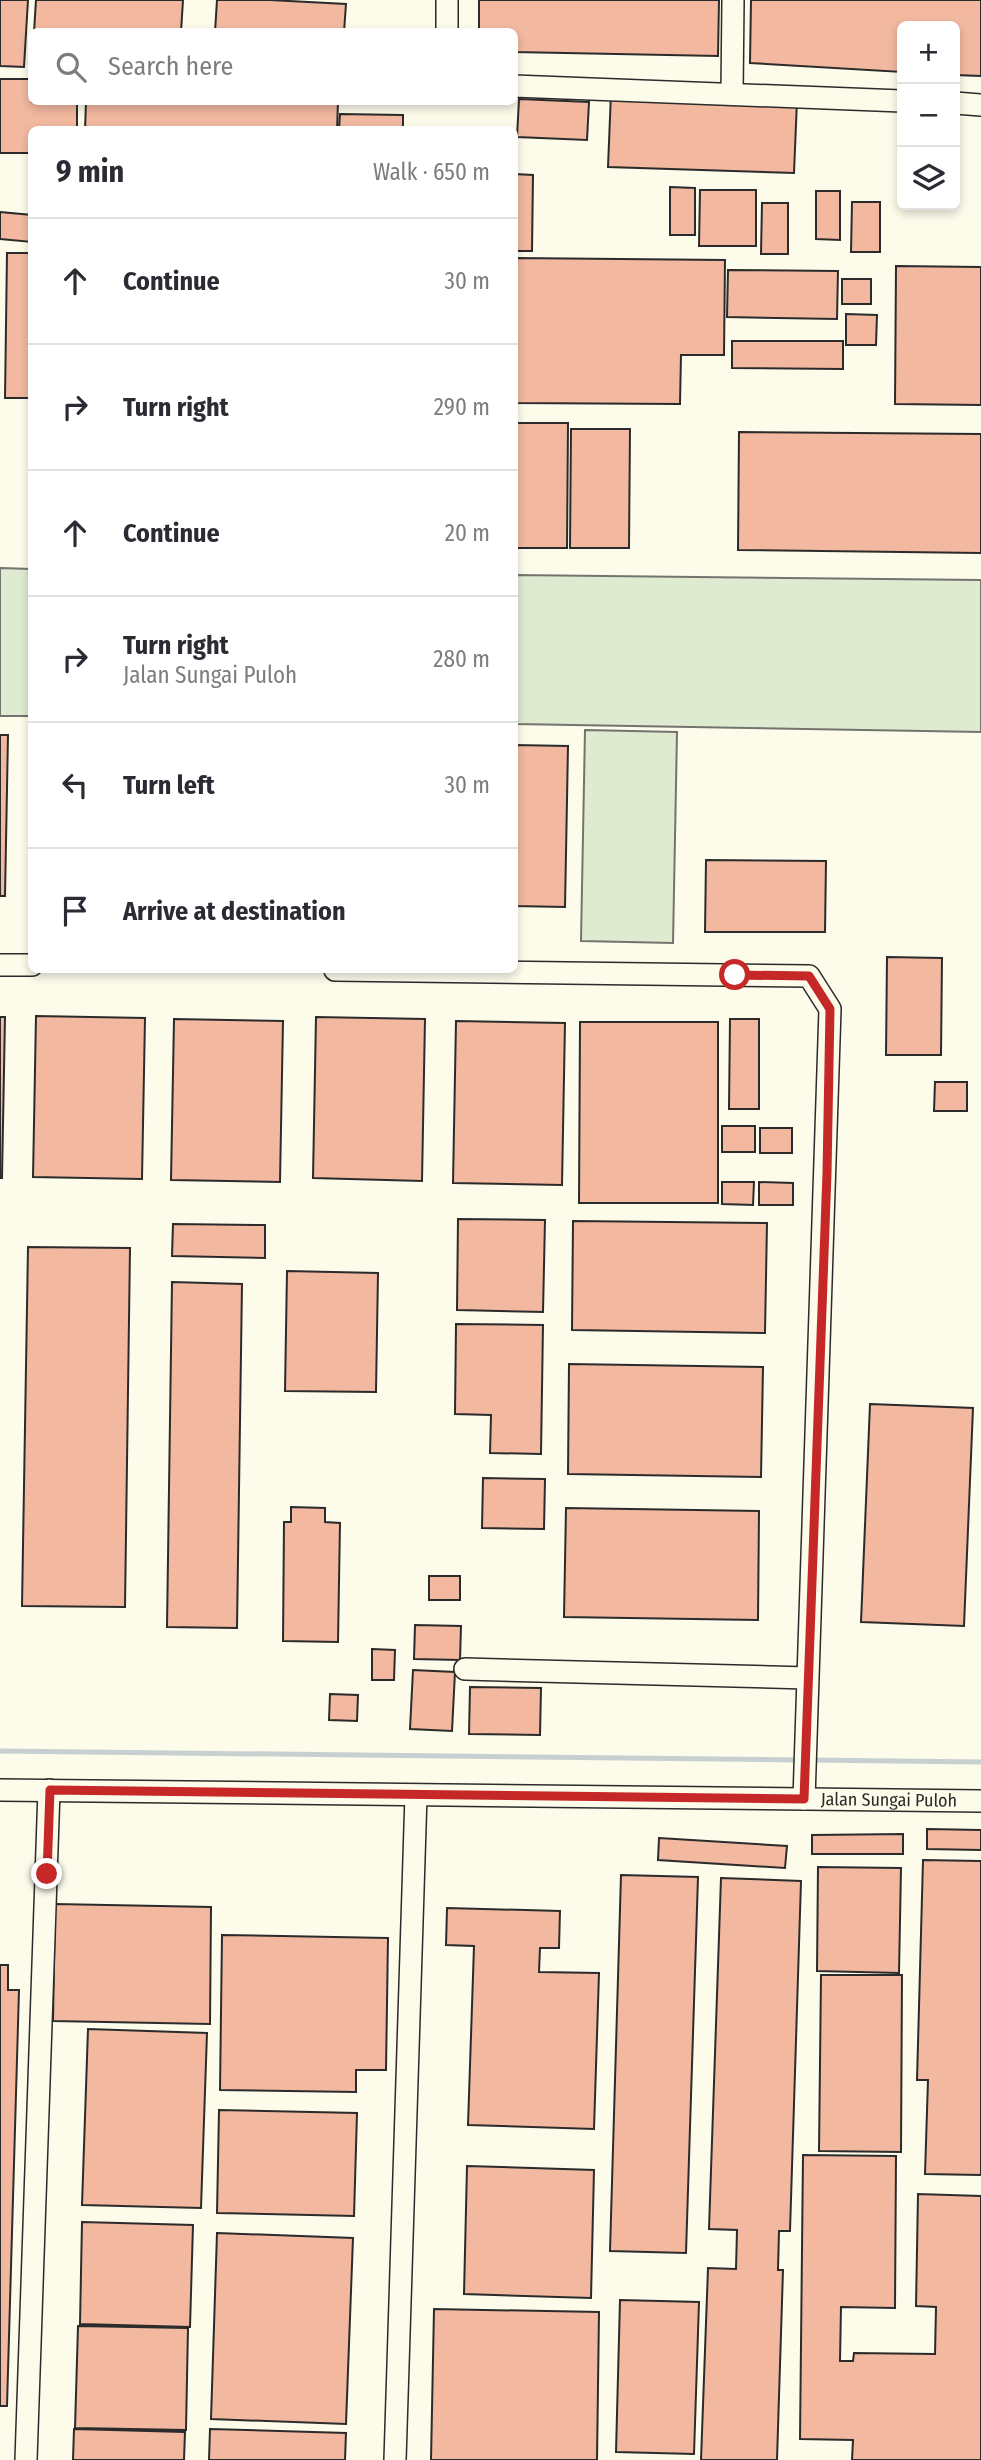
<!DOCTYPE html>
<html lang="en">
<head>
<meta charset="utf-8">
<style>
	body { margin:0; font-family:"Fira Sans Condensed",sans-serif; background:#f7f7f7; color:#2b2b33 }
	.controls { position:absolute; right:21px; top:21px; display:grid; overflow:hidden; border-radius:10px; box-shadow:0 4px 10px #0003 }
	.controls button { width:63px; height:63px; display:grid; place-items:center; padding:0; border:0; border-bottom:2px solid #e1e1e2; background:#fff; color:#2b2b33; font:35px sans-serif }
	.stop { position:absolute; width:21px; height:21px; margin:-16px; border:5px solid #c62828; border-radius:50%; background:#fff }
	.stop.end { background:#c62828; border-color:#fff; box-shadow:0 2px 7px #0008 }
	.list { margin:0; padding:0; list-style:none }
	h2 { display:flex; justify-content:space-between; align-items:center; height:91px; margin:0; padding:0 28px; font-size:30px }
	h2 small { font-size:23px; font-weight:400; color:#7c7c81 }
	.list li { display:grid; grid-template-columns:46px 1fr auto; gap:21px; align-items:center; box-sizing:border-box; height:126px; padding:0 28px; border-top:2px solid #e1e1e2 }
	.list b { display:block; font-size:26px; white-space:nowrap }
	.list p { margin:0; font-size:23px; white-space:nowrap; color:#7c7c81 }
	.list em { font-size:23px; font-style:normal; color:#7c7c81 }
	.icon { flex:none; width:38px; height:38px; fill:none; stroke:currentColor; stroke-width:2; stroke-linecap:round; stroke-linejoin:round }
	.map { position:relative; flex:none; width:981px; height:2460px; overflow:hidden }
	.search { position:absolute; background:#fff; box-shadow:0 4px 10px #0003; left:28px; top:28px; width:490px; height:77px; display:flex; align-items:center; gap:18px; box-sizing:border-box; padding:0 24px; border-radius:10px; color:#7c7c81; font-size:26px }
	.panel { position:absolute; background:#fff; box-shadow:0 4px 10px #0003; left:28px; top:126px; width:490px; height:847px; border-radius:10px }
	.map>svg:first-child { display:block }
	.green { fill:#deebd1; stroke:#74746e; stroke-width:2 }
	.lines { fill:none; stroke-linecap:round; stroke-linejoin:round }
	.stream { stroke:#c7d0d0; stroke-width:5 }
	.building { fill:#f2b8a0; stroke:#2b2b2b; stroke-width:2 }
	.minor-casing { stroke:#2b2b2b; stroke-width:24 }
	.minor { stroke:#fdfbea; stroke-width:21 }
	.route { stroke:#c62828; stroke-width:9 }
	.labels { text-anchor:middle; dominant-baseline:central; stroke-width:5; stroke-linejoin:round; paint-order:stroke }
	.street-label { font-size:18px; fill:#2b2b2b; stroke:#fdfbea }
</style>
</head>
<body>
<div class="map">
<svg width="981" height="2460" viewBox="0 0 981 2460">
	<rect width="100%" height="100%" fill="#fdfbea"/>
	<path class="green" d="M 0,568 L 31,569 L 31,716 L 0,716 Z
		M 514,575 L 981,580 L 981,732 L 515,724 Z
		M 585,730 L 677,732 L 673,943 L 581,941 Z"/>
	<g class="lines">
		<path class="stream" d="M 0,1751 L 799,1760
			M 809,1760 L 981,1762"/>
	</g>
	<path class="building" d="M 0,0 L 28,0 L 24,67 L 0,66 Z
		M 36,0 L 183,0 L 181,32 L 34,32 Z
		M 217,0 L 270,0 L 346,4 L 344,32 L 215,32 Z
		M 479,0 L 719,0 L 718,56 L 514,52 L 514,32 L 479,32 Z
		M 751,0 L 981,0 L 981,76 L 955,75 L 955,26 L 902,26 L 902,72 L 750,63 Z
		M 0,79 L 32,79 L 32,102 L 77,102 L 77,130 L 32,130 L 32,153 L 0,153 Z
		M 611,93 L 797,100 L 794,173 L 608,167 Z
		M 519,99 L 589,102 L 587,140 L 517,137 Z
		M 86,102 L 338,102 L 337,130 L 85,130 Z
		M 340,114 L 403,115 L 403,130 L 339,130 Z
		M 514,174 L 533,175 L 532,251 L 514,251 Z
		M 670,187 L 695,188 L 695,235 L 670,235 Z
		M 700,190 L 756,190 L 756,246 L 699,246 Z
		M 816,191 L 840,191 L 840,240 L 816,239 Z
		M 852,202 L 880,202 L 880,252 L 851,252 Z
		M 762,203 L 788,203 L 788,254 L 761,254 Z
		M 0,212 L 32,215 L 32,242 L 0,239 Z
		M 7,253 L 32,253 L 32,398 L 5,398 Z
		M 514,258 L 725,260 L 724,355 L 681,355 L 680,404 L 514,403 Z
		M 896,266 L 981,267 L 981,405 L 895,404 Z
		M 728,270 L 838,271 L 837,319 L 727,317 Z
		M 842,279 L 871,279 L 871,304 L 842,304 Z
		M 846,314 L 877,315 L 876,345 L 846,345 Z
		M 732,341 L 843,341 L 843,369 L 732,368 Z
		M 514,423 L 568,423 L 567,548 L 514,548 Z
		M 571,429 L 630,429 L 629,548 L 570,548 Z
		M 739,432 L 981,434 L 981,553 L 738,550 Z
		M 0,735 L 8,735 L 5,896 L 0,896 Z
		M 514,745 L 568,746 L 565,907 L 514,906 Z
		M 706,860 L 826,861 L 825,932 L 705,932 Z
		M 887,957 L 942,958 L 941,1055 L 886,1055 Z
		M 36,1016 L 145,1018 L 142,1179 L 33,1177 Z
		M 0,1017 L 5,1017 L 2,1178 L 0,1178 Z
		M 316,1017 L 425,1019 L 422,1181 L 313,1178 Z
		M 174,1019 L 283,1021 L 280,1182 L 171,1180 Z
		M 730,1019 L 759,1019 L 759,1109 L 729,1109 Z
		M 456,1021 L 565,1023 L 562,1185 L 453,1183 Z
		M 580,1022 L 718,1022 L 718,1203 L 579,1203 Z
		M 935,1082 L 967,1082 L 967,1111 L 934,1111 Z
		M 722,1126 L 755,1126 L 755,1152 L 722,1152 Z
		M 760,1128 L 792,1128 L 792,1153 L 760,1153 Z
		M 722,1182 L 754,1182 L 753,1205 L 722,1204 Z
		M 759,1182 L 793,1183 L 793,1205 L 759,1205 Z
		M 458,1219 L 545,1220 L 543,1312 L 457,1310 Z
		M 573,1221 L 767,1223 L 765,1333 L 572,1330 Z
		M 173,1224 L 265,1225 L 265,1258 L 172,1256 Z
		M 28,1247 L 130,1248 L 125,1607 L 22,1606 Z
		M 287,1271 L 378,1273 L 376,1392 L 285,1391 Z
		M 172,1282 L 242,1284 L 237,1628 L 167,1627 Z
		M 456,1324 L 543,1325 L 541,1454 L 490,1453 L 491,1415 L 455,1414 Z
		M 569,1364 L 763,1367 L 761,1477 L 568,1474 Z
		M 870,1404 L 973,1408 L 964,1626 L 861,1622 Z
		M 483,1478 L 545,1479 L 544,1529 L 482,1528 Z
		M 291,1507 L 325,1508 L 325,1522 L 340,1523 L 338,1642 L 283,1641 L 284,1522 L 291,1522 Z
		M 566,1508 L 759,1511 L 758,1620 L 564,1617 Z
		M 429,1576 L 460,1576 L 460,1600 L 429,1600 Z
		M 415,1625 L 461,1626 L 460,1660 L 414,1659 Z
		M 372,1649 L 395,1650 L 394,1680 L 372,1680 Z
		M 413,1670 L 455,1672 L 452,1731 L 410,1729 Z
		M 470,1687 L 541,1688 L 540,1735 L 469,1734 Z
		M 330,1694 L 358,1695 L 357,1721 L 329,1720 Z
		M 927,1829 L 981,1830 L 981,1850 L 927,1849 Z
		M 903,1834 L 903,1854 L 812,1854 L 812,1835 Z
		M 659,1838 L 787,1846 L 785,1868 L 658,1860 Z
		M 923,1860 L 981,1861 L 981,2175 L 925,2174 L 928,2080 L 917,2080 Z
		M 818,1867 L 901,1868 L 899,1973 L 817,1971 Z
		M 621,1875 L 698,1877 L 686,2253 L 610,2251 Z
		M 721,1878 L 801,1881 L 790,2231 L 779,2231 L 778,2270 L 783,2270 L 777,2460 L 701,2460 L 708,2268 L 736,2269 L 737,2230 L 709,2229 Z
		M 55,1904 L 211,1907 L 210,2024 L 53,2021 Z
		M 447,1908 L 560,1911 L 559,1948 L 540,1948 L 539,1972 L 599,1973 L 594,2129 L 468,2125 L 474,1946 L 446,1945 Z
		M 222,1935 L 388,1938 L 386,2070 L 356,2070 L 356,2092 L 220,2090 Z
		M 0,1965 L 8,1965 L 8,1990 L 19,1990 L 7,2406 L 0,2406 Z
		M 821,1975 L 902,1975 L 901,2152 L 819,2151 Z
		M 88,2029 L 207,2033 L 201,2208 L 82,2205 Z
		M 219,2110 L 357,2113 L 354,2216 L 217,2213 Z
		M 803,2155 L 896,2156 L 895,2308 L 841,2307 L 840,2361 L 853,2361 L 854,2353 L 935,2354 L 936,2307 L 916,2306 L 918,2194 L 981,2196 L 981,2460 L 852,2460 L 853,2440 L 800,2439 Z
		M 467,2166 L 594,2170 L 591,2298 L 464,2294 Z
		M 82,2222 L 193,2225 L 190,2327 L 80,2324 Z
		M 217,2233 L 353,2238 L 346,2424 L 211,2419 Z
		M 620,2300 L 699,2302 L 694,2454 L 616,2452 Z
		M 434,2309 L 599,2312 L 597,2460 L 431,2460 Z
		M 78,2326 L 188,2328 L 186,2430 L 75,2428 Z
		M 74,2429 L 185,2432 L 184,2460 L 73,2460 Z
		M 210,2429 L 346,2433 L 345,2460 L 209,2460 Z"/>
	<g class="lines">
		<defs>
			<g id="minor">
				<path d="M 447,32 L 447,0"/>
				<path d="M 514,86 L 902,101"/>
				<path d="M 732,93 L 733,0"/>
				<path d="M 955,103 L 981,105"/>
				<path d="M 0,965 L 32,965"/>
				<path d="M 335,970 L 809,976 L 830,1009 L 804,1799"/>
				<path d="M 465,1669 L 807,1678"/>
				<path id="s1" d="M 0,1790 L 981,1801"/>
				<path d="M 26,2460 L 49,1790"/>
				<path d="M 395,2460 L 416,1795"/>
			</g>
		</defs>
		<use href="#minor" class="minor-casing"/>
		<use href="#minor" class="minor"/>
	</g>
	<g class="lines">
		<path class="route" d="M 47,1874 L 50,1790 L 804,1799 L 827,1173 L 830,1009 L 809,976 L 735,975"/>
	</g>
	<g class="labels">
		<g class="street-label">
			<text stroke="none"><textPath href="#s1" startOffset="889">Jalan Sungai Puloh</textPath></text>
		</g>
	</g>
</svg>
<div class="controls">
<button>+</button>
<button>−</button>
<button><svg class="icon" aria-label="layers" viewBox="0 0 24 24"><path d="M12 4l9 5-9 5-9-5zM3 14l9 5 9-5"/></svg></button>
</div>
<div class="stop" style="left:735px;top:975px"></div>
<div class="stop end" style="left:47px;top:1874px"></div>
<div class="search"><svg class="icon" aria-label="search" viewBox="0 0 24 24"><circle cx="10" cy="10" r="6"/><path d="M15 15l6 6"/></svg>Search here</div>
<section class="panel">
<h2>9 min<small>Walk · 650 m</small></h2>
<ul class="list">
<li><svg class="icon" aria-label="ahead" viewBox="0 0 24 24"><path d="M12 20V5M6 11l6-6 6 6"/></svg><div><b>Continue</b></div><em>30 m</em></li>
<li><svg class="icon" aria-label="right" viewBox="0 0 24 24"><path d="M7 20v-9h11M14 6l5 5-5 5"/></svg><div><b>Turn right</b></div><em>290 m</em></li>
<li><svg class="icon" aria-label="ahead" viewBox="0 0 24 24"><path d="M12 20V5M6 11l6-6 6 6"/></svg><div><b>Continue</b></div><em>20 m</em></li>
<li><svg class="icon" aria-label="right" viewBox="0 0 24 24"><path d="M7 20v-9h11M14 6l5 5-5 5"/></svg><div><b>Turn right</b><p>Jalan Sungai Puloh</p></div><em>280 m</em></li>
<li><svg class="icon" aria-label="left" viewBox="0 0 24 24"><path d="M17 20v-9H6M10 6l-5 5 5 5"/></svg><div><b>Turn left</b></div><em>30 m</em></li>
<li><svg class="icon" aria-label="arrive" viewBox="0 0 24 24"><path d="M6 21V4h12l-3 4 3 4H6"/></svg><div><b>Arrive at destination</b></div></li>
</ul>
</section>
</div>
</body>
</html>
